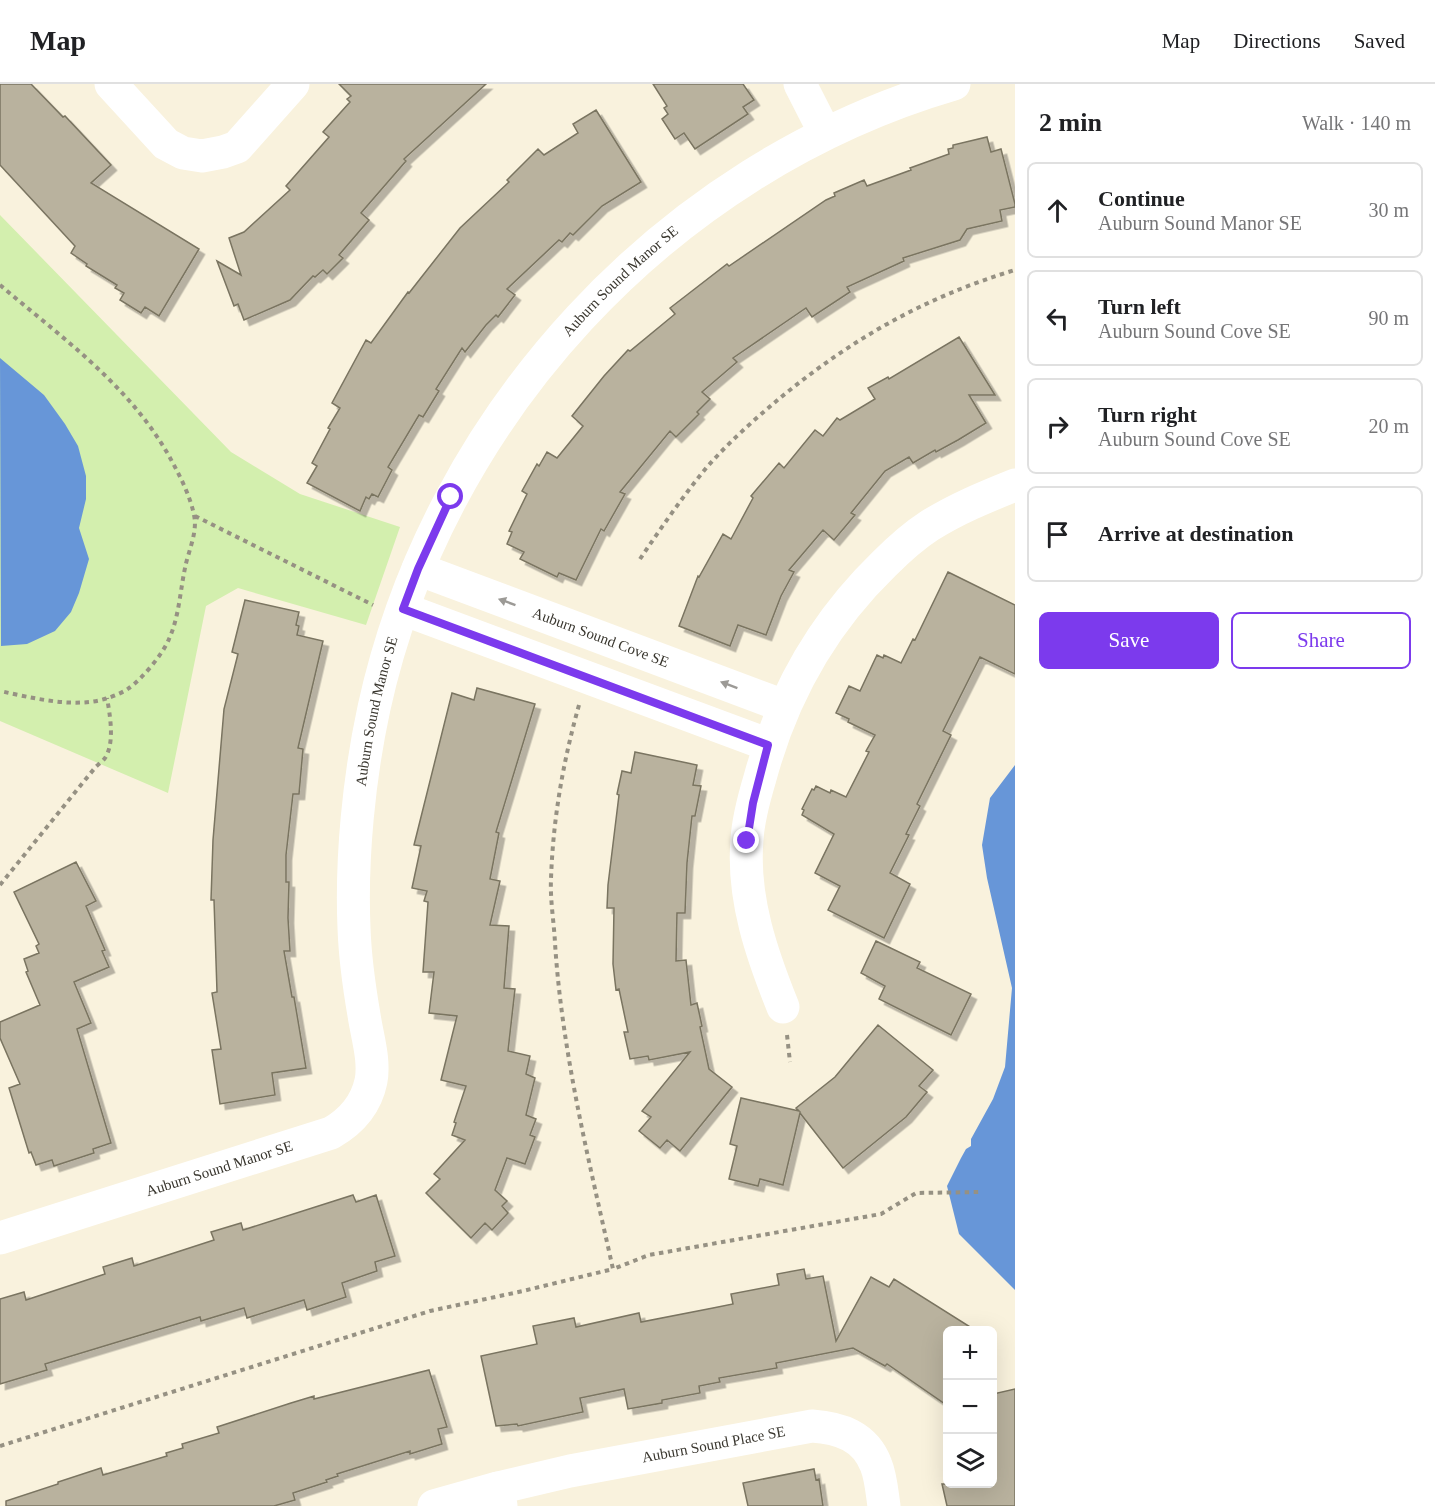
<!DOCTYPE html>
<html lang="en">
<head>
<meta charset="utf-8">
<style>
	body { margin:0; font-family:"Times New Roman",serif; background:#f6f6f6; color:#202124 }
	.controls { position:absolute; right:18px; bottom:18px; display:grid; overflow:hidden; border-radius:9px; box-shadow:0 6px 24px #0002 }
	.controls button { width:54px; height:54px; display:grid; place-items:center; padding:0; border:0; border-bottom:2px solid #e0e0e0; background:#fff; color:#202124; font:30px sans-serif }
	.stop { position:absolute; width:18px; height:18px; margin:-14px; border:4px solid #7c3aed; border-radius:50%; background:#fff }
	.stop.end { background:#7c3aed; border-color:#fff; box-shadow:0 2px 6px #0008 }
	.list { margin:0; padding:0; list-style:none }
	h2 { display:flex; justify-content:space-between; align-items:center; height:78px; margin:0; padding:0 24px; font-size:26px }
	h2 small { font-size:20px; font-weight:400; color:#757577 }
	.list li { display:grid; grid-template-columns:39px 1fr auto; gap:18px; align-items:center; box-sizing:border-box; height:96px; margin:0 12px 12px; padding:0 12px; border:2px solid #e0e0e0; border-radius:9px }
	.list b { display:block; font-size:22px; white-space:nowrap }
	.list p { margin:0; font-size:20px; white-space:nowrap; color:#757577 }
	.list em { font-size:20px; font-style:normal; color:#757577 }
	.actions { display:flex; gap:12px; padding:18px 24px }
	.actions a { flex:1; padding:14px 0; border:2px solid #7c3aed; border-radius:9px; text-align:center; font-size:21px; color:#7c3aed }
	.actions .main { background:#7c3aed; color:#fff }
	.icon { flex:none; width:33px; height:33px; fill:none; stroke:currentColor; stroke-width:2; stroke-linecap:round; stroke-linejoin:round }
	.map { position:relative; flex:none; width:1015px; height:1422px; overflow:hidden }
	header { display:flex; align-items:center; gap:36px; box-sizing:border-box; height:84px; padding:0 30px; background:#fff; border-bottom:2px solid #e0e0e0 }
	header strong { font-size:28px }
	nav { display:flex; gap:33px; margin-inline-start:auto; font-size:21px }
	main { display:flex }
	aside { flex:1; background:#fff }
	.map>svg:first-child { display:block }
	.green { fill:#d3efae }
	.water { fill:#6796d8 }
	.building { fill:#b9b29e; stroke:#7a7461; stroke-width:1.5; filter:url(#shadow) }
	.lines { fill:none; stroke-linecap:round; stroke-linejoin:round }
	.path { stroke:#969183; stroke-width:4; stroke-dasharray:4.5 4.5; stroke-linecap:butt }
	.minor { stroke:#fff; stroke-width:33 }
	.oneway { fill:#9c9a96 }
	.route { stroke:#7c3aed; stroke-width:8 }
	.labels { text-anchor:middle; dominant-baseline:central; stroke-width:6; stroke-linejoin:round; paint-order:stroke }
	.street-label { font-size:15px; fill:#39362e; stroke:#fff }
</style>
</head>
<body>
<header>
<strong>Map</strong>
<nav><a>Map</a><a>Directions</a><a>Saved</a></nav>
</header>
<main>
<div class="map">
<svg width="1015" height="1422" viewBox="0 0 1015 1422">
	<defs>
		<filter id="shadow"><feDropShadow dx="5.5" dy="5.5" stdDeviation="0" flood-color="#0004"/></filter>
	</defs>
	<rect width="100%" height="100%" fill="#f9f2dd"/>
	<path class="green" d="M 0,131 L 231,368 L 300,410 L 400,443 L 366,541 L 238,504 L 206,522 L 168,709 L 0,637 Z"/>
	<path class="water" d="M 0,274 L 44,311 L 65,340 L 78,362 L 86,392 L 86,415 L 79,444 L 89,475 L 79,509 L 71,528 L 55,547 L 27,560 L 1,562 Z
		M 1015,681 L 1015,1206 L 959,1150 L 947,1102 L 961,1074 L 966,1065 L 971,1062 L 971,1055 L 993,1015 L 1005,983 L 1012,904 L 987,794 L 982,761 L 990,714 Z"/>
	<path class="building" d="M 0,0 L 31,0 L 63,33 L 65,32 L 111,81 L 91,99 L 199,165 L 159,232 L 145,223 L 141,229 L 120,216 L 124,209 L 115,204 L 117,201 L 86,182 L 87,180 L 71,169 L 75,162 L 0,81 Z
		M 339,0 L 486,0 L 404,75 L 406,77 L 361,129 L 369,136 L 339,171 L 343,174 L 327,190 L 323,186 L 315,193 L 313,192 L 290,216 L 244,236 L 238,220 L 234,222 L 217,177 L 241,191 L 229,154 L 244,148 L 290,106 L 286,102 L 329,53 L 323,48 L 350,18 L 347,15 L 351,12 Z
		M 653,0 L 743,0 L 754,16 L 743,23 L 748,30 L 695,65 L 684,49 L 675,55 L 662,35 L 668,30 L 664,24 L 667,22 Z
		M 596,26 L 641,98 L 602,122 L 573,151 L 570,149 L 562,158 L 559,156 L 507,205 L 515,211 L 498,233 L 496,231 L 486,241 L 465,268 L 462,264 L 436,305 L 439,307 L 423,333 L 419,331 L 388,383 L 392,386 L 378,413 L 372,410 L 369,415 L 366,413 L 360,427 L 307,399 L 317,382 L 312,379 L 330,345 L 328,344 L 340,324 L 332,319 L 366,256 L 371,259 L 408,208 L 409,209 L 460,144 L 509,98 L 507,96 L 538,65 L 544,71 L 578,49 L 573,40 Z
		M 987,53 L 991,68 L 1001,65 L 1015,120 L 1015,123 L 1000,126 L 1002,137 L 967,145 L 960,156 L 903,174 L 904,177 L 847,203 L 850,208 L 812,233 L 806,224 L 733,274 L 737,278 L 702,308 L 710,315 L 697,328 L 699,330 L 676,353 L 670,347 L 620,408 L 625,410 L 604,447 L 601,445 L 576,496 L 559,489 L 557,493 L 520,475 L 524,468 L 507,460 L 512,448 L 509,447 L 527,410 L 522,407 L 537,380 L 539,382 L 547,368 L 557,374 L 583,342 L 572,332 L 604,292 L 628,266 L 630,267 L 675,230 L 670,224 L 727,180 L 729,182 L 826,116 L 835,112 L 834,109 L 864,96 L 867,102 L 911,86 L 910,84 L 949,70 L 948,65 L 953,64 L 953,61 Z
		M 959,253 L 995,311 L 969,311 L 986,339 L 958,356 L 936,368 L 935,366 L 913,379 L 909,373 L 885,387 L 851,429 L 855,431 L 834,456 L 823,446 L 789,486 L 794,488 L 781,512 L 766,551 L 738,541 L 730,562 L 679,542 L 698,492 L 699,493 L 723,450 L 731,455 L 753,414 L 751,412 L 779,379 L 784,384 L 815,346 L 823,352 L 837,334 L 840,336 L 875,315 L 868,304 L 888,293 L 889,295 Z
		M 948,488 L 1015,521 L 1015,590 L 980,573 L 943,647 L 951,651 L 917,720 L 920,722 L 906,750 L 909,751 L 890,789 L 910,800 L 884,854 L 828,826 L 840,802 L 815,789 L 834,750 L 802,731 L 804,726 L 802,725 L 812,705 L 814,706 L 816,702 L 830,709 L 831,706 L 846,713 L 869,668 L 866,667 L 875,651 L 848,638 L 849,635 L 836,629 L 849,602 L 860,607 L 877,571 L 883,574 L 884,571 L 901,579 L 913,555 L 915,556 Z
		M 245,516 L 299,528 L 296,541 L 299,542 L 297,551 L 323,557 L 298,664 L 303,665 L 299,710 L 293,710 L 286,771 L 286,798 L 289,798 L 288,834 L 290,867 L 284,867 L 292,913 L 294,913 L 306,984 L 272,989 L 275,1011 L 220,1020 L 212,966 L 221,965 L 212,909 L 217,908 L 214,816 L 211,816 L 213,756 L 224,625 L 238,570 L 232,568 Z
		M 477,604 L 535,620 L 496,748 L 499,749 L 490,795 L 500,797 L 490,841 L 509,842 L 504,904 L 515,905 L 508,967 L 530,972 L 526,990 L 535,994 L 526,1031 L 536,1035 L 530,1051 L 535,1053 L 525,1080 L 507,1074 L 495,1106 L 507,1117 L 502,1122 L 508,1129 L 492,1146 L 485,1139 L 471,1154 L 426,1109 L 440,1095 L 434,1090 L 465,1056 L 452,1051 L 456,1039 L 454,1038 L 466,1002 L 441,996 L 457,932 L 429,929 L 434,888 L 423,888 L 428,818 L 424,817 L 427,807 L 412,804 L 421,762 L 414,761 L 452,609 L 474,616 Z
		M 635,668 L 697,681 L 693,701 L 701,702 L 695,732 L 692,732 L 687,779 L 685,829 L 677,829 L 676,877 L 686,876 L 691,921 L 697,919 L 702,942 L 700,943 L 709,985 L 732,1003 L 680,1067 L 667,1056 L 660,1064 L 639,1047 L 651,1033 L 642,1027 L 690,968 L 649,976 L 648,972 L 630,975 L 624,948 L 628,948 L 619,905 L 616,906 L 613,880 L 614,824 L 607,824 L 608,801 L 619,711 L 617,710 L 622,687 L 631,689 Z
		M 76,778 L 96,817 L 86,822 L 105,866 L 102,867 L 109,883 L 74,898 L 91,939 L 77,945 L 111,1059 L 93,1065 L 94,1069 L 54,1082 L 52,1076 L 36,1081 L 31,1068 L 29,1069 L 9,1004 L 20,1000 L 0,954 L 0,938 L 40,921 L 26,888 L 28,887 L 24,875 L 39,869 L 36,862 L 39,860 L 14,808 Z
		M 876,857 L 920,878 L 917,884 L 971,910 L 951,951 L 879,915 L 885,902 L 861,889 Z
		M 878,941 L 933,986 L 919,1002 L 927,1008 L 906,1033 L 843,1084 L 800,1029 L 783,1101 L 760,1095 L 758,1102 L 729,1095 L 737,1062 L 730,1060 L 741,1014 L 799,1027 L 796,1024 L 835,993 Z
		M 353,1111 L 356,1118 L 376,1111 L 395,1172 L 375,1178 L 377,1187 L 342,1199 L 346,1213 L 307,1226 L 304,1216 L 247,1234 L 244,1224 L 201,1237 L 200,1233 L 45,1280 L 47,1286 L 0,1300 L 0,1215 L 24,1208 L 26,1216 L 105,1190 L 103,1183 L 132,1174 L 134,1182 L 214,1156 L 211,1148 L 241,1139 L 243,1146 Z
		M 804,1185 L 806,1195 L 823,1192 L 836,1257 L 871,1193 L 889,1203 L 894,1195 L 975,1246 L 948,1246 L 948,1322 L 887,1280 L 885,1282 L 853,1264 L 776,1279 L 777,1284 L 719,1294 L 720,1298 L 699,1302 L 700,1309 L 662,1316 L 662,1319 L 628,1325 L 624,1305 L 580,1314 L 583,1328 L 518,1342 L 517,1340 L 496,1342 L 481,1272 L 537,1260 L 533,1242 L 574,1234 L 576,1243 L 639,1229 L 641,1238 L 713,1224 L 733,1220 L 731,1210 L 779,1201 L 777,1190 Z
		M 429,1286 L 447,1343 L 438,1345 L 442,1360 L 410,1370 L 410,1367 L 337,1390 L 338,1392 L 326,1396 L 327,1398 L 293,1409 L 295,1416 L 274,1422 L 6,1422 L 6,1417 L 58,1400 L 58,1398 L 101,1384 L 103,1391 L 167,1372 L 166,1369 L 183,1364 L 182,1360 L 219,1349 L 217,1343 L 291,1319 L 314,1312 L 314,1315 Z
		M 1015,1305 L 1015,1422 L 947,1422 L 942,1400 L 993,1400 L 993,1310 Z
		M 814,1385 L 816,1396 L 819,1395 L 823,1422 L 748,1422 L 743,1399 Z"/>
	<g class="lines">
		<path class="path" d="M 0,201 C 61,253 129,301 169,372 C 179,390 190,411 194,431 C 198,448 188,468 185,484 C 180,508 179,533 169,555 C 163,570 142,595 129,604 C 124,608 114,612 108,614 C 75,625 33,614 0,607
			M 195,432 L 373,521
			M 640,475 C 661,444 683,412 707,383 C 729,358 755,335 780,314 C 852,255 925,213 1015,186
			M 579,621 C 563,678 553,735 551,795 C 550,816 554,838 555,859 C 562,969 589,1077 613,1185 L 649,1171 L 881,1130 L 916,1109 L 981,1108
			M 0,801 L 94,685 C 97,681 102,678 105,674 C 115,659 110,631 107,614
			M 787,951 L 790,978
			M 0,1362 L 430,1227 L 523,1207 L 613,1185"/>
		<g class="minor">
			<path d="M 111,0 L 166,60 L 183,69 L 202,72 L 223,68 L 237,63 L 293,0"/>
			<path d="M 800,0 L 825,49"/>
			<path id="s1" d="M 418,485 L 784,622"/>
			<path d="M 403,525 L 769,661"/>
			<path d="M 783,923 C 762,871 742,814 747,756 C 748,735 754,714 760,694 C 782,612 823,539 884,480 C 897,467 912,453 929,442 C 956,425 985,413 1015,401"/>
			<path id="s2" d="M 0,1154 L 331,1049 C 352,1037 366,1021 371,997 C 375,976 367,952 364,931 C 359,902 355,873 354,844 C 351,774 359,693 374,624 C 438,331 666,84 954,0"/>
			<path id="s3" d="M 498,1404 L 570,1387 L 812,1342 C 840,1344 865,1352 876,1381 C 881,1393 882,1409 884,1422"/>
			<path d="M 434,1422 L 498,1404 L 501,1422"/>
		</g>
	</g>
	<defs><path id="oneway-solid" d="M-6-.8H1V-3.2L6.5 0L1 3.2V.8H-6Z" transform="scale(1.5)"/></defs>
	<g class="oneway">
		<use href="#oneway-solid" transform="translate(507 518) rotate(-160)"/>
		<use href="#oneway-solid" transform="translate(729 601) rotate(-159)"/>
	</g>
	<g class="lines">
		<path class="route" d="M 451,413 L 418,485 L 403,525 L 768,661 L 753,719 L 747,757"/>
	</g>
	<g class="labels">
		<g class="street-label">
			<text stroke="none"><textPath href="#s2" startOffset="1292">Auburn Sound Manor SE</textPath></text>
			<text stroke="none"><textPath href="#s1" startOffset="195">Auburn Sound Cove SE</textPath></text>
			<text stroke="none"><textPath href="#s2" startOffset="788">Auburn Sound Manor SE</textPath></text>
			<text stroke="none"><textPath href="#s2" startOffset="230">Auburn Sound Manor SE</textPath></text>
			<text stroke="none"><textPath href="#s3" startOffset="220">Auburn Sound Place SE</textPath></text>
		</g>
	</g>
</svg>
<div class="controls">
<button>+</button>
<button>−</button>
<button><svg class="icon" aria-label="layers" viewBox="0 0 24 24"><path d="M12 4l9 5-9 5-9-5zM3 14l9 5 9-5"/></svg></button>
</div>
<div class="stop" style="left:451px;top:413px"></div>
<div class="stop end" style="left:747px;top:757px"></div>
</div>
<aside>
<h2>2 min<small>Walk · 140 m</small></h2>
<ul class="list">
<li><svg class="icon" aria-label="ahead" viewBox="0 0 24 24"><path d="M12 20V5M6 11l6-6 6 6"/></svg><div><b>Continue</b><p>Auburn Sound Manor SE</p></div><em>30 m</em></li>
<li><svg class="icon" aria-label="left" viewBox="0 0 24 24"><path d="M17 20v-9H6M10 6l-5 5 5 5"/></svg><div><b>Turn left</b><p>Auburn Sound Cove SE</p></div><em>90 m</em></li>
<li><svg class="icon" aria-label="right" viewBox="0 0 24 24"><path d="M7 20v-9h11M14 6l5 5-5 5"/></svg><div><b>Turn right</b><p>Auburn Sound Cove SE</p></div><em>20 m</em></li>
<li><svg class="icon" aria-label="arrive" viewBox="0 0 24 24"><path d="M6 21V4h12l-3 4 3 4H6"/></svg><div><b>Arrive at destination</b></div></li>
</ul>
<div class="actions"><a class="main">Save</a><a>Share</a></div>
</aside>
</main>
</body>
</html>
